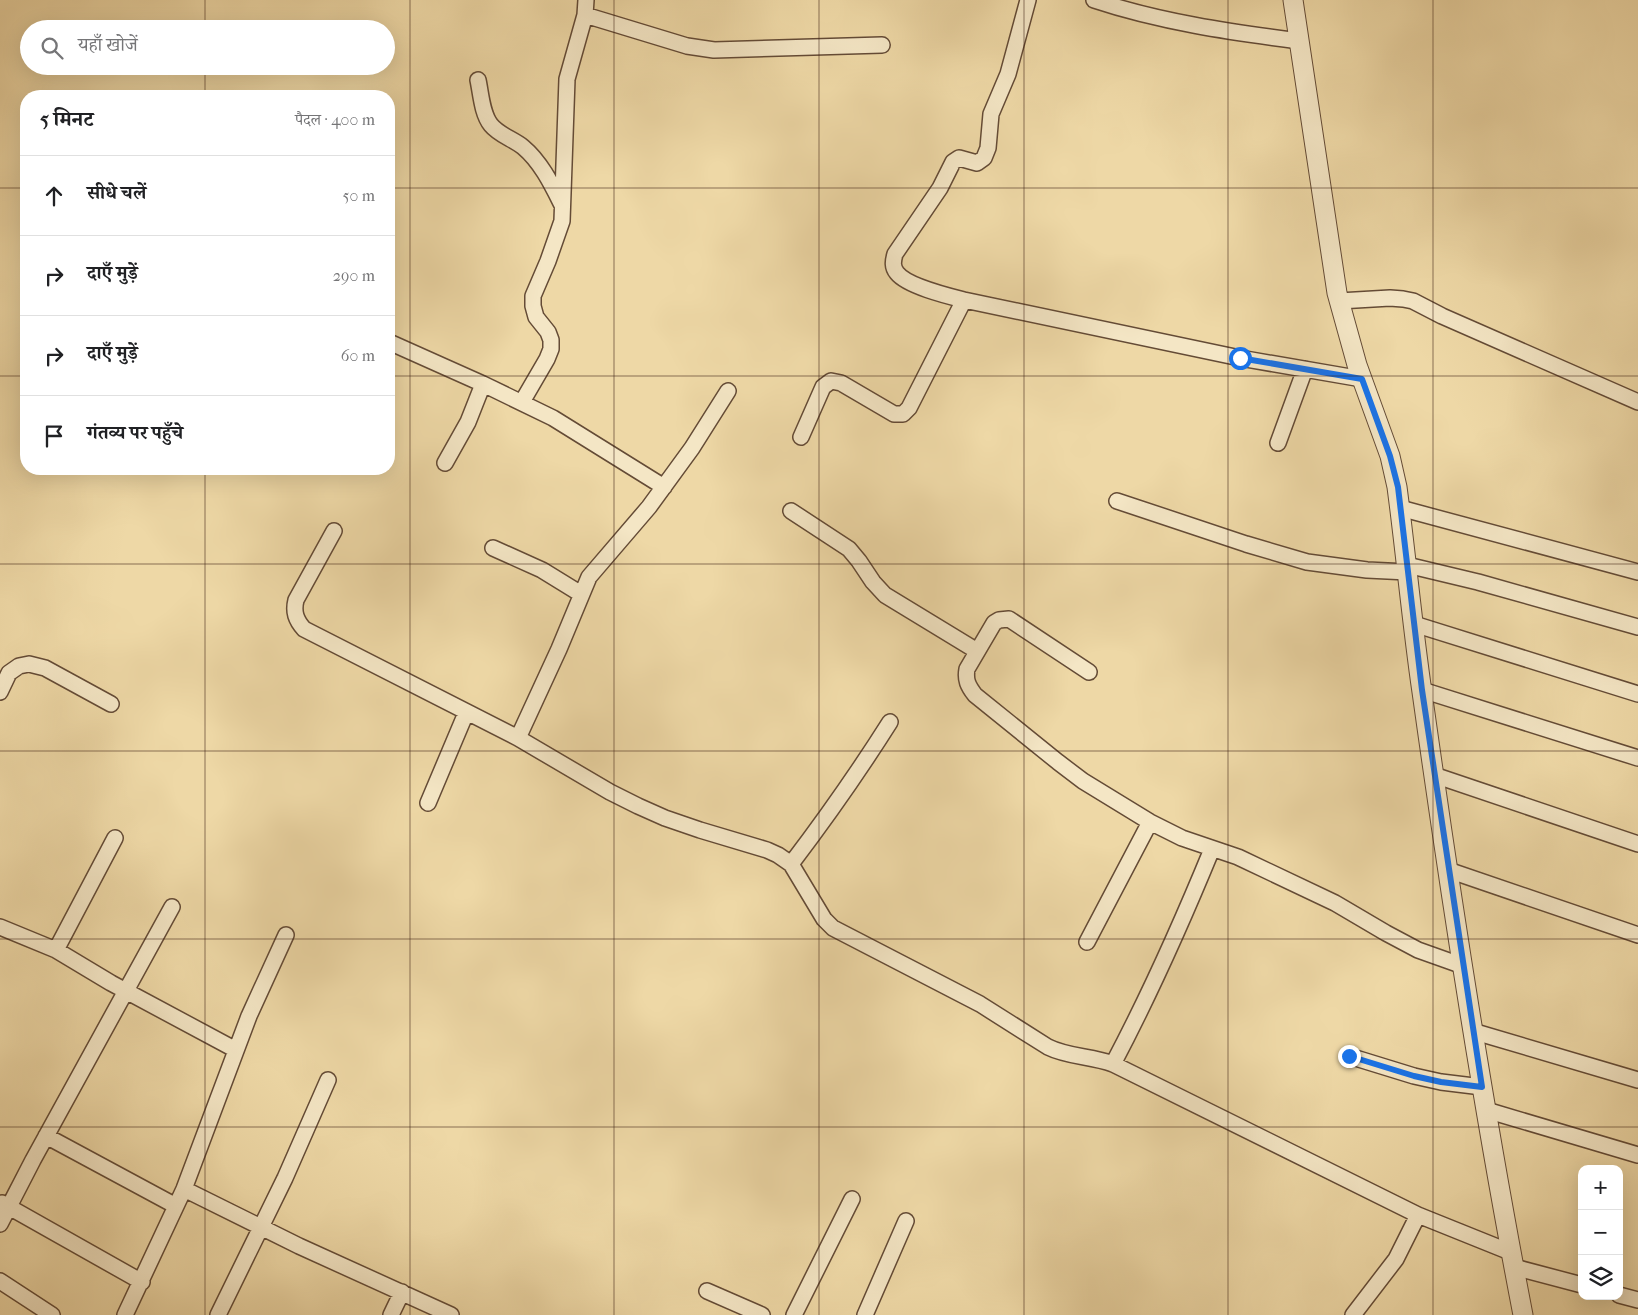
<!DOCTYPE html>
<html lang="hi">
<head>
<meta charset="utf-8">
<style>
	body { margin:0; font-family:"IM FELL French Canon","Noto Serif Devanagari",serif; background:#f2f2f2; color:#202124 }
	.controls { position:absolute; right:15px; bottom:15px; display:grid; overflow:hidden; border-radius:10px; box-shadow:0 5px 20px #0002 }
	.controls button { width:45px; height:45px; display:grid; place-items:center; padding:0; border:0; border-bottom:1px solid #e0e0e0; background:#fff; color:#202124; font:25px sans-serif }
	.stop { position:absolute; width:15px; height:15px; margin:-11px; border:4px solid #1a73e8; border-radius:50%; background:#fff }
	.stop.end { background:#1a73e8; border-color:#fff; box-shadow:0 1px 5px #0008 }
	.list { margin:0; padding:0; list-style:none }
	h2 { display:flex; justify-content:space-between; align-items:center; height:65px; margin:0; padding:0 20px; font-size:21px }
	h2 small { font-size:16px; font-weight:400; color:#757577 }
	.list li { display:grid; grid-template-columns:32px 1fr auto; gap:15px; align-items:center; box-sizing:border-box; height:80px; padding:0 20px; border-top:1px solid #e0e0e0 }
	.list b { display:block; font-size:19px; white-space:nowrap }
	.list em { font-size:16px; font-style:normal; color:#757577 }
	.icon { flex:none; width:28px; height:28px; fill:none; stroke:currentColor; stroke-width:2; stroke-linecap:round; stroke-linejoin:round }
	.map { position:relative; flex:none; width:1638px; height:1315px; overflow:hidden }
	.search { position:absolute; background:#fff; box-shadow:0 5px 20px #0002; left:20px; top:20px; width:375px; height:55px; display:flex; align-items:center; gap:12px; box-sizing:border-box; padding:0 18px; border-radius:28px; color:#757577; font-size:19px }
	.panel { position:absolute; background:#fff; box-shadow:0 5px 20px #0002; left:20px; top:90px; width:375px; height:385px; border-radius:20px }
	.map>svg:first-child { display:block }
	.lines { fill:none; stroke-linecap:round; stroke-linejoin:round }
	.minor-casing { stroke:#644b36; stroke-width:18 }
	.tertiary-casing { stroke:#644b36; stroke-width:21 }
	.minor { stroke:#f4e6c5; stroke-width:15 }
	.tertiary { stroke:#f4e6c5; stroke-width:19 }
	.route { stroke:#1a73e8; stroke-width:6 }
	.grid { fill:none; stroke:#361c11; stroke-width:1; stroke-opacity:0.55 }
</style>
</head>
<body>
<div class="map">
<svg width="1638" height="1315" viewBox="0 0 1638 1315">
	<rect width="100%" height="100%" fill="#eed8a6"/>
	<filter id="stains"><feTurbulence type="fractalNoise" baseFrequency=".004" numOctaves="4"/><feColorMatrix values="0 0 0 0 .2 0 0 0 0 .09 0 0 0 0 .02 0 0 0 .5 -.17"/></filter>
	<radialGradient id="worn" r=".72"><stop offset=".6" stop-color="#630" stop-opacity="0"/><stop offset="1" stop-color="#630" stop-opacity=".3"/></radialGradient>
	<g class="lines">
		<defs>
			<path id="minor" d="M 1028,0 L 1008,74 L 991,114 L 988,148 L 984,158 L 977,163 L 959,158 L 953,162 L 940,188 L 895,254 C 893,261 892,267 897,273 C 907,286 948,296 964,300 L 1240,358 L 1362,379
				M 1094,0 C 1160,22 1230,32 1299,41
				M 585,15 L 687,46 L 714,50 L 882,45
				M 478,80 C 481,94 482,114 491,125 C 499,135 513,139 523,147 C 541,162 552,185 562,205
				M 1339,301 L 1390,298 L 1403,299 L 1413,301 L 1442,316 L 1638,402
				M 389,342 L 483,384 L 553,418 L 664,487
				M 522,402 L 547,359 L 551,349 L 551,340 L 548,332 L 536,317 L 533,306 L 533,296 L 548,261 L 562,221 L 567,79 L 585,15 L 586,0
				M 801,437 L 823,387 L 831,381 L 841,383 L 894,414 L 903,414 L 909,408 L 964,300
				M 1278,443 L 1305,369
				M 445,463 L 468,422 L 483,384
				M 1117,501 L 1246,544 L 1307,562 L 1367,570 L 1408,572
				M 1400,508 L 1638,572
				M 791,511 L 849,549 L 859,561 L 873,582 L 885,595 L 977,651
				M 334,531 L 296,600 C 293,612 296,620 304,629 L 518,738 L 610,792 L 638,806 L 665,818 L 700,830 L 767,850 L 778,855 L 791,864 L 824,919 L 833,928 L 980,1004 L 1048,1047 C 1068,1057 1091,1056 1113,1064 L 1418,1215 L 1510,1252
				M 493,548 L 542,570 L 581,594
				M 1407,565 L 1478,582 L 1638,627
				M 1414,624 L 1638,694
				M 1089,672 L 1009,619 L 999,620 L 994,623 L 967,669 C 965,680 968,686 975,695 L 1058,762 L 1083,781 L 1150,822 L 1182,838 L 1238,857 L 1335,903 L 1386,933 L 1418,950 L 1463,966
				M 1422,690 L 1638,758
				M 0,692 L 9,673 L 19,666 L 29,664 L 45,668 L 111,704
				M 518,738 L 559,649 L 589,577 L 649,507 L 692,448 L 728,391
				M 1434,775 L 1638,844
				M 428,803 L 466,713
				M 791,864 C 826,818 859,771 890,722
				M 1448,870 L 1638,935
				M 0,927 L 56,950 L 111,983 L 236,1050
				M 1087,942 L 1150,822
				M 56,950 L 115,838
				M 1472,1031 L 1638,1080
				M 1349,1056 L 1414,1076 L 1441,1082 L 1482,1087
				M 1113,1064 C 1150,994 1182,922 1212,849
				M 1486,1110 L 1638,1155
				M 46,1136 L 176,1206
				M 184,1189 L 299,1246 L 451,1315
				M 2,1203 L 142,1282
				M 0,1224 L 33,1160 L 172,907
				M 1514,1267 L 1582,1285
				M 0,1281 L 52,1315
				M 707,1291 L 762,1315
				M 1619,1295 L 1638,1300
				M 125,1315 L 184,1189 L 249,1016 L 286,935
				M 218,1315 L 285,1178 L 328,1080
				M 391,1315 L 402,1292
				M 794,1315 L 852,1199
				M 865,1315 L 906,1221
				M 1353,1315 L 1396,1259 L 1418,1215"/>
			<path id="tertiary" d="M 1293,0 L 1337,293 L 1357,365 L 1390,456 L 1397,487 C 1406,555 1412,623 1422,692 C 1451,900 1483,1108 1523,1315"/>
		</defs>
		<use href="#minor" class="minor-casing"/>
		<use href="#tertiary" class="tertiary-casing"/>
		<use href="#minor" class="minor"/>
		<use href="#tertiary" class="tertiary"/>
	</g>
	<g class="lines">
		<path class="route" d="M 1240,358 L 1362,379 L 1390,456 L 1398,487 L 1422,690 L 1482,1087 L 1441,1082 L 1414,1076 L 1349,1056"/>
	</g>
	<path class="grid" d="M 205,0 L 205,29M 410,0 L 410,1315M 614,0 L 614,1315M 819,0 L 819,1315M 1024,0 L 1024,1315M 1228,0 L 1228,1315M 1433,0 L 1433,1315M 205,66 L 205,96M 0,188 L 26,188M 389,188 L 1638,188M 0,376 L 26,376M 389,376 L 1638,376M 205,469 L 205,1315M 0,564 L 1638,564M 0,751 L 1638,751M 0,939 L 1638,939M 0,1127 L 1638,1127"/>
	<rect width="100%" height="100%" filter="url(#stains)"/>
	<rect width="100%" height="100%" fill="url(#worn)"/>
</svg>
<div class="controls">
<button>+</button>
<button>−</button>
<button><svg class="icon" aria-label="layers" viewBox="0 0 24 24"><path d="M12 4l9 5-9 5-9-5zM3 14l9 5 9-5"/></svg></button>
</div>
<div class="stop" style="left:1240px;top:358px"></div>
<div class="stop end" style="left:1349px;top:1056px"></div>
<div class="search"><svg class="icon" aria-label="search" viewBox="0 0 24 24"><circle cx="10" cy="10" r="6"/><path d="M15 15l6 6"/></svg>यहाँ खोजें</div>
<section class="panel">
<h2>5 मिनट<small>पैदल · 400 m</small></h2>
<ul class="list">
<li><svg class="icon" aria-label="ahead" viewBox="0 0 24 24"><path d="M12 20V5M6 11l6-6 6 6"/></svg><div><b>सीधे चलें</b></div><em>50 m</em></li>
<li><svg class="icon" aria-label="right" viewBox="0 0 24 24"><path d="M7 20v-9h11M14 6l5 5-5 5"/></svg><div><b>दाएँ मुड़ें</b></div><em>290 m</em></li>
<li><svg class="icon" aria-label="right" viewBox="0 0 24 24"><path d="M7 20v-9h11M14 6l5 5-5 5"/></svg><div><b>दाएँ मुड़ें</b></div><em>60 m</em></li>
<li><svg class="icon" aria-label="arrive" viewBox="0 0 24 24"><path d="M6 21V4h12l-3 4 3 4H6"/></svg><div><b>गंतव्य पर पहुँचे</b></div></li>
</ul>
</section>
</div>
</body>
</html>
